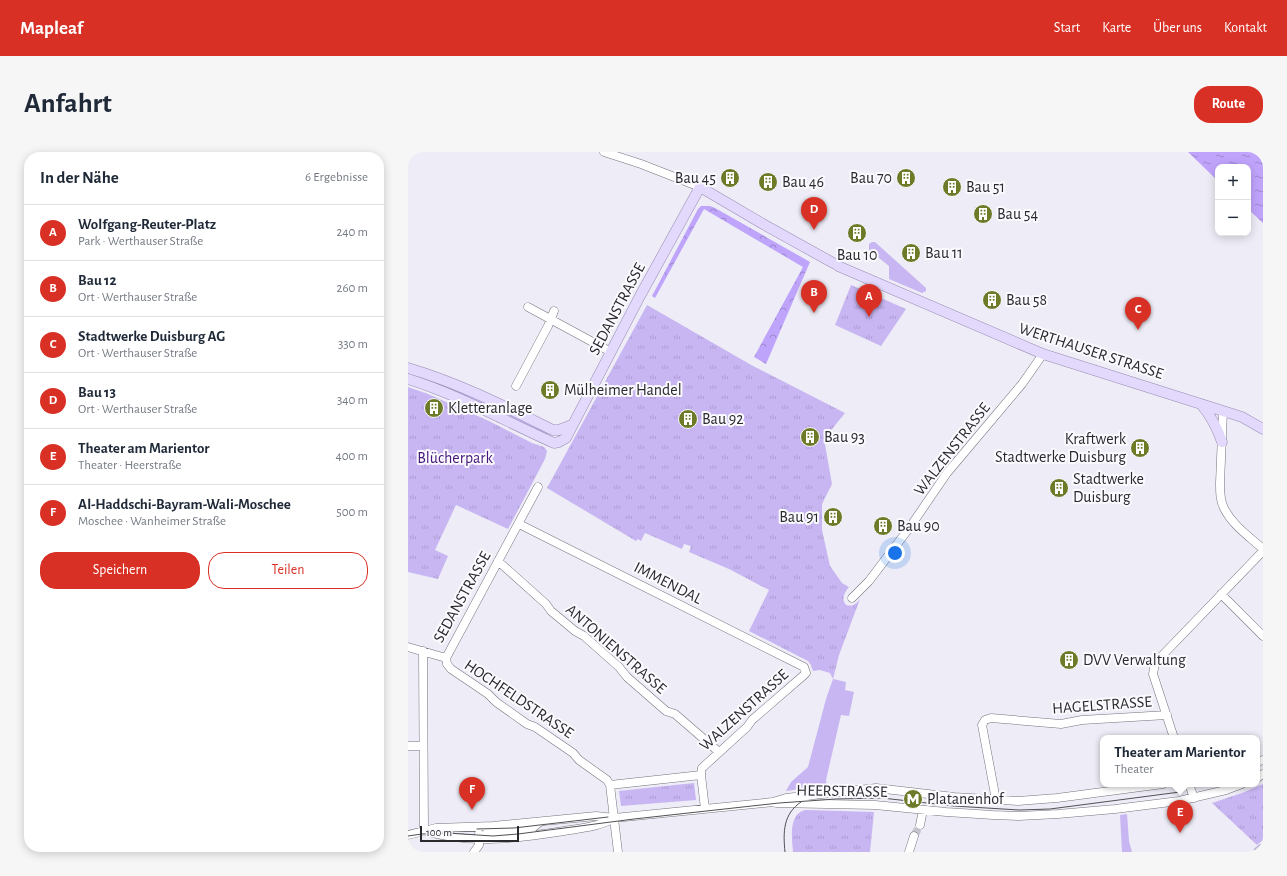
<!DOCTYPE html>
<html lang="de">
<head>
<meta charset="utf-8">
<style>
	body { margin:0; font-family:"Alegreya Sans",sans-serif; background:#f6f6f7; color:#1f2937 }
	.controls { position:absolute; right:12px; top:12px; display:grid; overflow:hidden; border-radius:8px; box-shadow:0 2px 10px #0003 }
	.controls button { width:36px; height:36px; display:grid; place-items:center; padding:0; border:0; border-bottom:1px solid #e0e1e3; background:#fff; color:#1f2937; font:20px sans-serif }
	.scale { position:absolute; left:12px; bottom:10px; width:99px; box-sizing:border-box; padding-left:4px; border:2px solid #2a292d; border-top:0; font-size:11px; line-height:14px; white-space:nowrap; color:#2a292d; -webkit-text-stroke:3px #fbfafe; paint-order:stroke }
	.you { position:absolute; left:487px; top:401px; width:14px; height:14px; margin:-10px; border:3px solid #fff; border-radius:50%; background:#1a73e8; box-shadow:0 0 0 6px #1a73e833 }
	.badge { display:grid; place-items:center; width:26px; height:26px; border-radius:50%; background:#d93025; color:#fff; font-size:13px; font-weight:700 }
	.pin { position:absolute; translate:-50% -33px; filter:drop-shadow(0 1px 2px #0008) }
	.pin::after { content:''; position:absolute; top:21px; width:14px; height:12px; background:inherit; clip-path:polygon(0 0,100% 0,50% 100%) }
	.popup { position:absolute; left:692px; top:583px; width:160px; height:52px; box-sizing:border-box; display:grid; place-content:center; border-radius:8px; background:#fff; filter:drop-shadow(0 1px 3px #0005); font-size:13px; white-space:nowrap; color:#747a83 }
	.popup b { font-size:15px; color:#1f2937 }
	.popup::after { content:''; position:absolute; left:50%; top:100%; margin-left:-8px; border:8px solid transparent; border-top-color:#fff }
	.list { margin:0; padding:0; list-style:none }
	h2 { display:flex; justify-content:space-between; align-items:center; height:52px; margin:0; padding:0 16px; font-size:17px }
	h2 small { font-size:13px; font-weight:400; color:#747a83 }
	.list li { display:grid; grid-template-columns:26px 1fr auto; gap:12px; align-items:center; box-sizing:border-box; height:56px; padding:0 16px; border-top:1px solid #e0e1e3 }
	.list b { display:block; font-size:15px; white-space:nowrap }
	.list p { margin:0; font-size:13px; white-space:nowrap; color:#747a83 }
	.list em { font-size:13px; font-style:normal; color:#747a83 }
	.actions { display:flex; gap:8px; padding:12px 16px }
	.actions a { flex:1; padding:9px 0; border:1px solid #d93025; border-radius:16px; text-align:center; font-size:14px; color:#d93025 }
	.actions .main { background:#d93025; color:#fff }
	.map { position:relative; flex:none; width:855px; height:700px; overflow:hidden; border-radius:16px }
	header { display:flex; align-items:center; gap:24px; box-sizing:border-box; height:56px; padding:0 20px; background:#d93025; color:#fff }
	header strong { font-size:19px }
	nav { display:flex; gap:22px; margin-inline-start:auto; font-size:14px }
	.intro { display:flex; align-items:center; justify-content:space-between; box-sizing:border-box; height:96px; padding:0 24px }
	h1 { margin:0; font-size:28px }
	.button { padding:10px 18px; border-radius:16px; background:#d93025; color:#fff; font-size:14px; font-weight:700 }
	main { display:flex; gap:24px; padding:0 24px }
	aside { flex:1; background:#fff; border-radius:16px; box-shadow:0 2px 10px #0003 }
	.map>svg:first-child { display:block }
	.green { fill:#c8b6f3 }
	.forest { fill:url(#forest-crowns) }
	.park { fill:url(#park-tufts) }
	.water { fill:url(#water-ripples) }
	.lines { fill:none; stroke-linecap:round; stroke-linejoin:round }
	.minor-tunnel { stroke:#c7c5ce; stroke-width:8; stroke-dasharray:8 4; stroke-linecap:butt }
	.minor-casing { stroke:#75727c; stroke-width:9 }
	.major-casing { stroke:#978bb2; stroke-width:11 }
	.minor { stroke:#fff; stroke-width:8 }
	.major { stroke:#e3d9fc; stroke-width:10 }
	.tram { stroke:#515055; stroke-width:1 }
	.labels { text-anchor:middle; dominant-baseline:central; stroke-width:4; stroke-linejoin:round; paint-order:stroke }
	.poi-label { font-size:16px; fill:#2a292d; stroke:#fbfafe; text-anchor:start }
	.street-label { font-size:16px; fill:#2a292d; stroke:#fbfafe }
	.park-label { font-size:16px; fill:#43157a; stroke:#fbfafe }
</style>
</head>
<body>
<header>
<strong>Mapleaf</strong>
<nav><a>Start</a><a>Karte</a><a>Über uns</a><a>Kontakt</a></nav>
</header>
<div class="intro"><h1>Anfahrt</h1><a class="button">Route</a></div>
<main>
<aside>
<h2>In der Nähe<small>6 Ergebnisse</small></h2>
<ul class="list">
<li><span class="badge">A</span><div><b>Wolfgang-Reuter-Platz</b><p>Park · Werthauser Straße</p></div><em>240 m</em></li>
<li><span class="badge">B</span><div><b>Bau 12</b><p>Ort · Werthauser Straße</p></div><em>260 m</em></li>
<li><span class="badge">C</span><div><b>Stadtwerke Duisburg AG</b><p>Ort · Werthauser Straße</p></div><em>330 m</em></li>
<li><span class="badge">D</span><div><b>Bau 13</b><p>Ort · Werthauser Straße</p></div><em>340 m</em></li>
<li><span class="badge">E</span><div><b>Theater am Marientor</b><p>Theater · Heerstraße</p></div><em>400 m</em></li>
<li><span class="badge">F</span><div><b>Al-Haddschi-Bayram-Wali-Moschee</b><p>Moschee · Wanheimer Straße</p></div><em>500 m</em></li>
</ul>
<div class="actions"><a class="main">Speichern</a><a>Teilen</a></div>
</aside>
<div class="map">
<svg width="855" height="700" viewBox="0 0 855 700">
	<defs>
		<pattern id="forest-crowns" width="20" height="18" patternUnits="userSpaceOnUse"><rect width="20" height="18" fill="#bfa4fc"/><path d="M2 6a3 3 0 1 1 6 0M12 15a3 3 0 1 1 6 0" fill="none" stroke="#9b86cc"/></pattern>
		<pattern id="park-tufts" width="24" height="20" patternUnits="userSpaceOnUse"><rect width="24" height="20" fill="#c8b6f3"/><path d="M3 7l-1-3M5 7V3M7 7l1-3M15 17l-1-3M17 17v-4M19 17l1-3" fill="none" stroke="#ac9cd1"/></pattern>
		<pattern id="water-ripples" width="26" height="14" patternUnits="userSpaceOnUse"><rect width="26" height="14" fill="#c0a4fc"/><path d="M2 4q2-2 4 0t4 0M15 11q2-2 4 0t4 0" fill="none" stroke="#9c86cc"/></pattern>
	</defs>
	<rect width="100%" height="100%" fill="#eeecf6"/>
	<path class="green" d="M 464,90 L 467,90 L 518,136 L 518,139 L 514,141 L 481,127 L 481,114 L 461,98 L 461,92 Z
		M 0,220 L 42,234 L 141,280 L 139,283 L 0,223 Z
		M 425,527 L 438,530 L 437,538 L 446,540 L 441,564 L 433,563 L 418,628 L 419,636 L 413,637 L 399,636 L 378,639 L 383,630 L 400,615 L 418,547 Z
		M 719,662 L 721,689 L 724,700 L 714,700 L 712,663 Z"/>
	<path class="forest" d="M 293,54 L 302,54 L 307,56 L 402,110 L 358,212 L 346,205 L 395,115 L 296,57 L 247,146 L 244,144 L 290,57 Z"/>
	<path class="park" d="M 443,133 L 498,157 L 473,194 L 427,173 Z
		M 239,153 L 345,214 L 437,261 L 416,287 L 424,332 L 414,352 L 414,378 L 422,414 L 434,431 L 441,435 C 436,441 433,447 438,453 C 445,455 448,452 452,447 L 431,503 L 425,527 L 422,521 L 412,518 L 405,519 L 403,513 L 400,509 L 341,479 L 361,438 L 321,417 L 281,400 L 283,394 L 276,392 L 274,397 L 237,381 L 233,389 L 230,387 L 228,389 L 139,336 Z
		M 0,235 L 20,242 L 81,269 L 124,291 L 136,295 L 139,299 L 137,307 L 100,377 L 48,353 L 27,398 L 40,404 L 30,427 L 0,420 Z
		M 286,631 L 288,648 L 213,654 L 211,639 Z
		M 855,632 L 855,688 L 849,693 L 804,651 L 834,641 Z
		M 398,658 L 466,660 L 462,700 L 385,700 C 384,687 380,661 398,658 Z"/>
	<path class="water" d="M 780,0 L 855,0 L 855,71 L 840,57 L 840,15 L 810,15 L 810,29 Z"/>
	<g class="lines">
		<path class="minor-tunnel" d="M 506,684 L 512,673"/>
		<defs>
			<path id="minor" d="M 196,0 L 233,12 L 292,35
				M 120,155 L 203,200
				M 108,234 L 140,174 L 146,159
				M 815,259 L 812,331 C 812,340 812,349 816,356 C 824,373 842,385 855,397
				M 111,372 L 396,515 L 398,521 L 396,523 L 344,568 L 339,575 L 294,616 L 293,623 L 297,657
				M 90,409 L 138,452 L 143,459 L 167,479 L 176,484 L 211,515 L 219,525 L 258,559 L 267,562 L 311,600
				M 813,442 L 855,484
				M 444,446 L 461,429 L 502,375 L 539,321 L 614,232 L 635,202
				M 0,495 L 38,506
				M 15,499 L 16,679
				M 38,506 L 39,512 L 43,517 L 80,542 L 88,550 L 119,572 L 127,575 L 165,601 L 171,608 L 199,628 L 202,633 L 210,700
				M 38,506 L 130,335
				M 766,586 L 745,522 L 747,511 L 855,399
				M 0,594 L 15,594
				M 849,610 L 855,608
				M 849,626 L 855,622
				M 781,632 L 786,646
				M 202,633 L 293,623
				M 588,648 L 574,573 L 577,568 L 583,566 L 653,572 L 674,568 L 759,563
				M 368,651 L 467,653 L 538,660 L 585,663 L 611,664 L 650,662 L 707,657 L 771,649 L 818,638 L 834,632
				M 512,673 L 515,658
				M 17,679 C 62,693 111,686 156,679 C 174,676 191,675 206,666
				M 0,683 L 28,676 L 85,674 L 188,664 L 206,666 L 365,650 L 378,646 L 468,636 L 546,645 L 610,649 L 649,646 L 755,632
				M 72,686 L 80,681 L 122,678 L 132,670
				M 66,700 L 71,693 L 71,682
				M 501,700 L 506,684"/>
			<path id="major" d="M 430,114 L 635,202 L 834,265 L 855,277
				M 0,216 C 51,231 98,255 145,278 L 151,278 L 164,273
				M 0,227 C 51,243 97,269 146,291 L 151,290 L 158,286 L 232,144 L 292,35 L 355,72 L 427,112
				M 793,252 C 803,264 809,275 814,290
				M 851,700 L 855,697"/>
		</defs>
		<use href="#minor" class="minor-casing"/>
		<use href="#major" class="major-casing"/>
		<use href="#minor" class="minor"/>
		<use href="#major" class="major"/>
		<path class="tram" d="M 69,677 L 106,676 L 200,665
			M 0,684 L 14,682 L 39,681 L 85,684 L 110,682 L 226,667 L 371,651 L 428,647 L 474,646 L 546,654 L 611,658 L 642,657 L 772,640
			M 377,700 C 375,680 375,662 393,650"/>
	</g>
	<defs>
		<symbol id="building-disc" viewBox="-11 -11 22 22"><circle r="9.5" fill="#6d7a27" stroke="#fbfafe"/><path d="M-4-6H4V6H1V3H-1V6H-4ZM-2.5-4.3h1.7v1.8h-1.7ZM.8-4.3h1.7v1.8H.8ZM-2.5-1h1.7V.8h-1.7ZM.8-1h1.7V.8H.8Z" fill="#fff"/></symbol>
		<symbol id="metro-disc" viewBox="-11 -11 22 22"><circle r="9.5" fill="#6d7a27" stroke="#fbfafe"/><path d="M-5.5 5V-5H-3L0 0L3-5H5.5V5H3V-.5L0 4L-3-.5V5Z" fill="#fff"/></symbol>
	</defs>
	<g fill-rule="evenodd">
		<use href="#building-disc" x="311" y="15" width="22" height="22"/>
		<use href="#building-disc" x="487" y="15" width="22" height="22"/>
		<use href="#building-disc" x="349" y="19" width="22" height="22"/>
		<use href="#building-disc" x="533" y="24" width="22" height="22"/>
		<use href="#building-disc" x="564" y="51" width="22" height="22"/>
		<use href="#building-disc" x="438" y="70" width="22" height="22"/>
		<use href="#building-disc" x="492" y="90" width="22" height="22"/>
		<use href="#building-disc" x="573" y="137" width="22" height="22"/>
		<use href="#building-disc" x="131" y="227" width="22" height="22"/>
		<use href="#building-disc" x="15" y="245" width="22" height="22"/>
		<use href="#building-disc" x="269" y="256" width="22" height="22"/>
		<use href="#building-disc" x="391" y="274" width="22" height="22"/>
		<use href="#building-disc" x="721" y="285" width="22" height="22"/>
		<use href="#building-disc" x="640" y="325" width="22" height="22"/>
		<use href="#building-disc" x="414" y="354" width="22" height="22"/>
		<use href="#building-disc" x="464" y="363" width="22" height="22"/>
		<use href="#building-disc" x="650" y="497" width="22" height="22"/>
		<use href="#metro-disc" x="494" y="636" width="22" height="22"/>
	</g>
	<g class="labels">
		<g class="poi-label">
			<text x="308" y="26" text-anchor="end">Bau 45</text>
			<text x="484" y="26" text-anchor="end">Bau 70</text>
			<text x="374" y="30">Bau 46</text>
			<text x="558" y="35">Bau 51</text>
			<text x="589" y="62">Bau 54</text>
			<text x="517" y="101">Bau 11</text>
			<text x="449" y="103" text-anchor="middle">Bau 10</text>
			<text x="598" y="148">Bau 58</text>
			<text x="156" y="238">Mülheimer Handel</text>
			<text x="40" y="256">Kletteranlage</text>
			<text x="294" y="267">Bau 92</text>
			<text x="416" y="285">Bau 93</text>
			<text x="718" y="287" text-anchor="end">Kraftwerk<tspan x="718" dy="18">Stadtwerke Duisburg</tspan></text>
			<text x="665" y="327">Stadtwerke<tspan x="665" dy="18">Duisburg</tspan></text>
			<text x="411" y="365" text-anchor="end">Bau 91</text>
			<text x="489" y="374">Bau 90</text>
			<text x="675" y="508">DVV Verwaltung</text>
			<text x="519" y="647">Platanenhof</text>
		</g>
		<g class="street-label">
			<text transform="translate(209 157) rotate(-62)">SEDANSTRASSE</text>
			<text transform="translate(683 199) rotate(18)">WERTHAUSER STRASSE</text>
			<text transform="translate(544 297) rotate(-52)">WALZENSTRASSE</text>
			<text transform="translate(260 431) rotate(27)">IMMENDAL</text>
			<text transform="translate(54 445) rotate(-61)">SEDANSTRASSE</text>
			<text transform="translate(208 497) rotate(41)">ANTONIENSTRASSE</text>
			<text transform="translate(111 547) rotate(34)">HOCHFELDSTRASSE</text>
			<text transform="translate(694 553) rotate(-4)">HAGELSTRASSE</text>
			<text transform="translate(336 558) rotate(-42)">WALZENSTRASSE</text>
			<text transform="translate(434 639) rotate(1)">HEERSTRASSE</text>
		</g>
		<g class="park-label">
			<text x="47" y="306">Blücherpark</text>
		</g>
	</g>
</svg>
<div class="controls">
<button>+</button>
<button>−</button>
</div>
<div class="scale">100 m</div>
<div class="you"></div>
<div class="pin badge" style="left:461px;top:165px">A</div>
<div class="pin badge" style="left:406px;top:161px">B</div>
<div class="pin badge" style="left:730px;top:178px">C</div>
<div class="pin badge" style="left:406px;top:78px">D</div>
<div class="pin badge" style="left:772px;top:681px">E</div>
<div class="popup"><b>Theater am Marientor</b>Theater</div>
<div class="pin badge" style="left:64px;top:658px">F</div>
</div>
</main>
</body>
</html>
